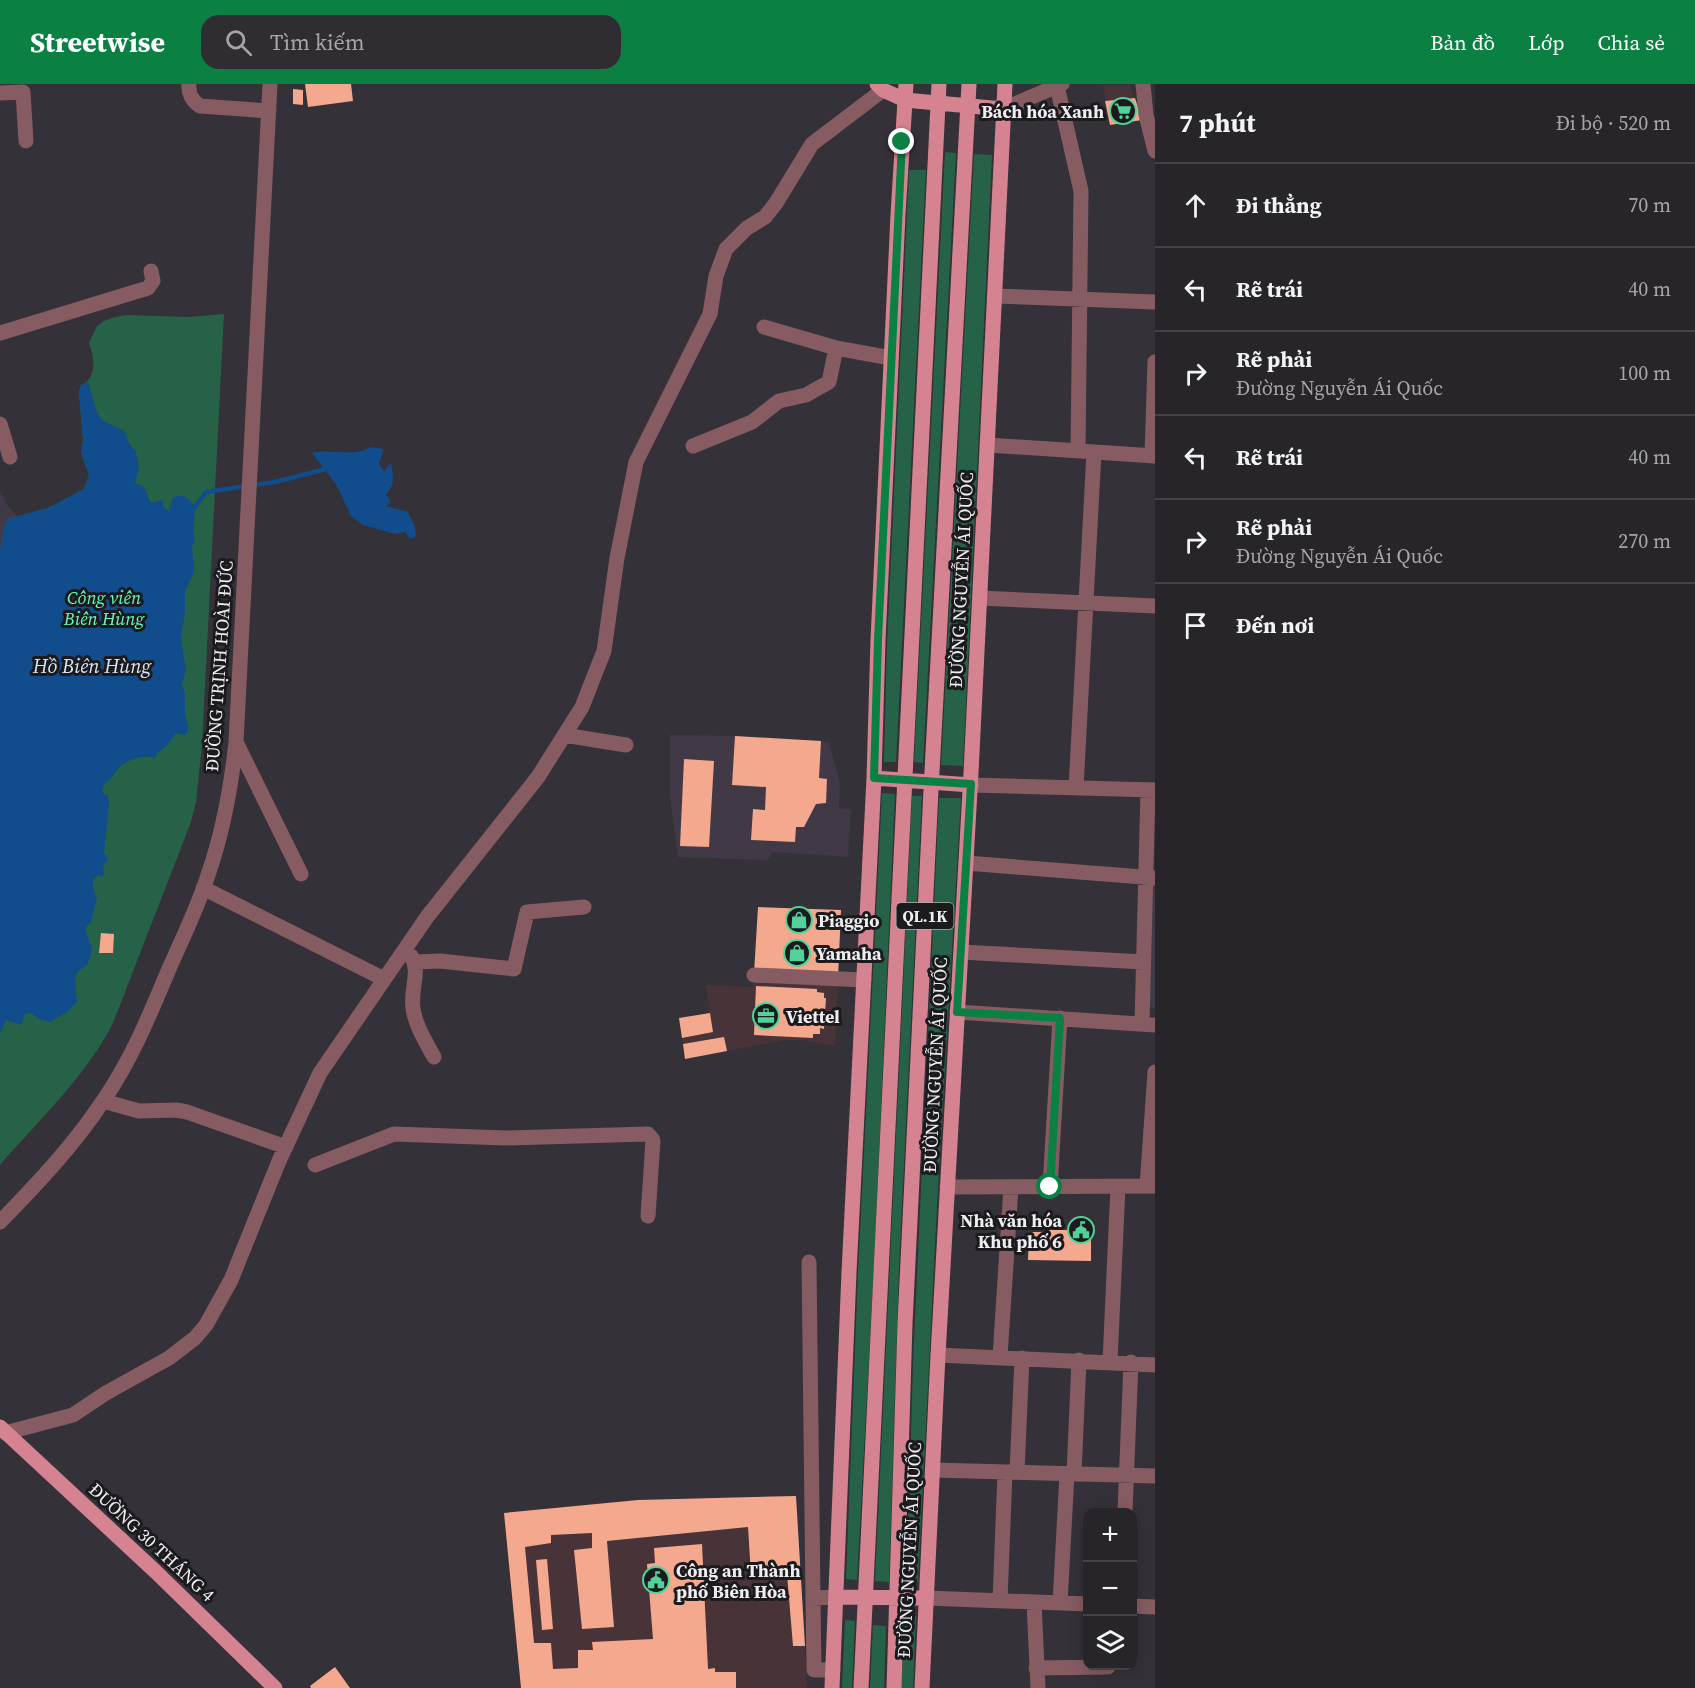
<!DOCTYPE html>
<html lang="vi">
<head>
<meta charset="utf-8">
<style>
	body { margin:0; font-family:"Source Serif 4",serif; background:#302d32; color:#f1f3f6 }
	.controls { position:absolute; right:18px; bottom:18px; display:grid; overflow:hidden; border-radius:12px; box-shadow:0 3px 15px #0003 }
	.controls button { width:54px; height:54px; display:grid; place-items:center; padding:0; border:0; border-bottom:2px solid #444247; background:#28252a; color:#f1f3f6; font:30px sans-serif }
	.stop { position:absolute; width:18px; height:18px; margin:-14px; border:4px solid #0b8043; border-radius:50%; background:#fff }
	.stop.end { background:#0b8043; border-color:#fff; box-shadow:0 2px 6px #0008 }
	.list { margin:0; padding:0; list-style:none }
	h2 { display:flex; justify-content:space-between; align-items:center; height:78px; margin:0; padding:0 24px; font-size:26px }
	h2 small { font-size:20px; font-weight:400; color:#a5a5a8 }
	.list li { display:grid; grid-template-columns:39px 1fr auto; gap:18px; align-items:center; box-sizing:border-box; height:84px; padding:0 24px; border-top:2px solid #444247 }
	.list b { display:block; font-size:22px; white-space:nowrap }
	.list p { margin:0; font-size:20px; white-space:nowrap; color:#a5a5a8 }
	.list em { font-size:20px; font-style:normal; color:#a5a5a8 }
	.icon { flex:none; width:33px; height:33px; fill:none; stroke:currentColor; stroke-width:2; stroke-linecap:round; stroke-linejoin:round }
	.map { position:relative; flex:none; width:1155px; height:1604px; overflow:hidden }
	header { display:flex; align-items:center; gap:36px; box-sizing:border-box; height:84px; padding:0 30px; background:#0b8043; color:#fff }
	header strong { font-size:28px }
	nav { display:flex; gap:33px; margin-inline-start:auto; font-size:21px }
	.search { width:420px; height:54px; background:#302d32; display:flex; align-items:center; gap:15px; box-sizing:border-box; padding:0 21px; border-radius:18px; color:#a5a5a8; font-size:22px }
	main { display:flex }
	aside { flex:1; background:#28252a }
	.map>svg:first-child { display:block }
	.commercial { fill:#483438 }
	.built { fill:#413a46 }
	.green { fill:#266247 }
	.water { fill:#114c8c }
	.lines { fill:none; stroke-linecap:round; stroke-linejoin:round }
	.stream { stroke:#114c8c; stroke-width:4.5 }
	.building { fill:#f4a88e }
	.minor { stroke:#865c62; stroke-width:15 }
	.major { stroke:#d68391; stroke-width:15 }
	.route { stroke:#0b8043; stroke-width:8 }
	.labels { text-anchor:middle; dominant-baseline:central; stroke-width:6; stroke-linejoin:round; paint-order:stroke }
	.shield { fill:#1b1a1d; stroke:#afaeb2; stroke-width:1.5 }
	.shield-label { font-size:16px; font-weight:bold; fill:#efedf2 }
	.poi-label { font-size:18px; font-weight:bold; fill:#efedf2; stroke:#1b1a1d; text-anchor:start }
	.street-label { font-size:18px; fill:#efedf2; stroke:#1b1a1d }
	.park-label { font-size:18px; font-style:italic; fill:#6cf8ba; stroke:#1b1a1d }
	.water-label { font-size:20px; font-style:italic; fill:#d5e4f7; stroke:#1b1a1d }
</style>
</head>
<body>
<header>
<strong>Streetwise</strong>
<div class="search"><svg class="icon" aria-label="search" viewBox="0 0 24 24"><circle cx="10" cy="10" r="6"/><path d="M15 15l6 6"/></svg>Tìm kiếm</div>
<nav><a>Bản đồ</a><a>Lớp</a><a>Chia sẻ</a></nav>
</header>
<main>
<div class="map">
<svg width="1155" height="1604" viewBox="0 0 1155 1604">
	<rect width="100%" height="100%" fill="#353138"/>
	<path class="commercial" d="M 1103,1 L 1130,1 L 1142,36 L 1110,41 Z
		M 754,889 L 838,894 L 835,962 L 802,956 L 784,956 L 685,975 L 679,934 L 710,929 L 706,901 L 753,903 Z
		M 796,1412 L 807,1604 L 521,1604 L 504,1429 L 638,1416 Z"/>
	<path class="built" d="M 0,406 L 7,421 L 18,433 L 3,452 L 0,466 Z
		M 670,651 L 735,652 L 829,658 L 840,699 L 839,724 L 851,725 L 848,773 L 773,768 L 767,776 L 678,773 L 670,712 Z
		M 1151,800 L 1155,800 L 1155,924 L 1148,923 Z"/>
	<path class="green" d="M 945,68 L 956,69 L 923,679 L 914,678 Z
		M 974,70 L 992,71 L 963,682 L 941,681 Z
		M 909,86 L 926,86 L 896,678 L 884,678 L 887,561 Z
		M 224,230 L 202,661 L 196,718 L 191,738 L 113,939 C 87,991 39,1036 0,1081 L 0,466 L 5,439 L 11,434 L 48,424 L 84,405 L 89,391 L 81,369 L 83,356 L 79,308 L 81,301 C 98,294 94,272 89,259 L 97,242 L 104,237 L 115,233 L 126,231 L 189,233 Z
		M 882,709 L 895,710 L 874,1182 L 857,1496 L 846,1495 L 858,1189 Z
		M 912,712 L 922,712 L 899,1183 L 889,1498 L 875,1497 Z
		M 939,714 L 961,714 L 938,1103 L 918,1498 L 907,1497 L 913,1280 Z
		M 905,1531 L 916,1532 L 913,1604 L 901,1604 Z
		M 845,1536 L 855,1537 L 852,1604 L 842,1604 Z
		M 873,1541 L 886,1542 L 884,1604 L 870,1604 Z"/>
	<path class="water" d="M 88,298 L 97,328 L 102,336 L 124,347 L 130,361 L 136,368 L 139,385 L 135,399 L 143,402 L 151,419 L 162,416 L 164,424 L 169,427 L 173,414 C 183,408 190,415 195,423 L 193,449 L 195,455 L 192,464 L 194,481 L 193,490 L 185,507 L 185,529 L 181,555 L 186,586 L 182,601 L 185,609 L 185,632 L 188,642 L 187,649 L 184,651 L 176,649 L 167,662 L 157,669 L 155,674 C 141,670 125,676 116,687 C 114,689 113,692 110,695 C 106,699 104,700 102,706 L 104,710 L 108,712 L 109,719 L 104,770 L 107,772 L 107,777 L 103,780 L 104,791 L 102,793 L 99,791 L 93,795 L 93,805 L 97,814 L 91,838 L 86,843 L 86,848 L 92,864 L 91,870 L 87,881 L 78,887 L 75,895 L 77,918 L 67,928 L 50,938 L 39,935 L 31,929 L 25,930 L 21,941 L 6,936 L 0,949 L 0,466 L 5,439 L 8,435 L 48,424 L 84,405 L 89,391 L 81,369 L 83,356 L 79,308 L 81,301 Z
		M 370,363 L 384,365 L 379,380 L 384,387 L 391,379 C 393,391 396,401 386,410 L 391,418 L 386,422 L 408,428 L 415,443 L 416,452 L 410,455 L 405,448 L 395,450 L 363,441 L 351,432 L 336,400 L 312,369 C 331,364 355,374 370,363 Z"/>
	<g class="lines">
		<path class="stream" d="M 195,423 L 206,408 L 275,398 L 326,385"/>
	</g>
	<path class="building" d="M 305,0 L 351,0 L 353,17 L 308,23 Z
		M 293,5 L 303,6 L 303,21 L 293,20 Z
		M 1135,14 L 1142,36 L 1110,41 L 1105,17 Z
		M 735,652 L 821,657 L 819,694 L 827,695 L 826,719 L 816,720 L 804,743 L 796,743 L 795,758 L 751,756 L 753,725 L 765,726 L 766,703 L 732,701 Z
		M 684,675 L 714,677 L 709,763 L 680,762 Z
		M 758,823 L 841,826 L 838,894 L 754,889 Z
		M 101,849 L 114,850 L 113,869 L 99,869 Z
		M 756,902 L 817,905 L 817,908 L 824,909 L 824,914 L 826,914 L 824,945 L 820,944 L 820,950 L 813,950 L 813,954 L 754,951 Z
		M 710,929 L 713,948 L 682,954 L 679,934 Z
		M 724,953 L 727,967 L 685,975 L 683,960 Z
		M 1049,1146 L 1076,1146 L 1075,1149 L 1091,1150 L 1091,1177 L 1028,1176 L 1029,1148 L 1049,1148 Z
		M 796,1412 L 805,1562 L 793,1562 L 787,1490 L 751,1491 L 748,1443 L 607,1457 L 614,1543 L 582,1545 L 574,1466 L 592,1464 L 592,1449 L 551,1451 L 551,1459 L 525,1463 L 534,1559 L 551,1559 L 553,1585 L 578,1584 L 578,1566 L 593,1566 L 592,1558 L 653,1555 L 647,1480 L 655,1479 L 654,1464 L 702,1460 L 708,1585 L 715,1584 L 715,1588 L 736,1588 L 736,1604 L 521,1604 L 504,1429 L 638,1416 Z
		M 547,1475 L 553,1545 L 542,1546 L 536,1476 Z
		M 335,1583 L 350,1604 L 311,1604 L 310,1602 Z"/>
	<g class="lines">
		<path class="minor" d="M 189,0 C 188,9 192,17 200,22 L 269,27
			M 1143,0 L 1146,31 L 1155,67
			M 1057,2 L 1081,107 L 1078,366
			M 0,9 L 23,8 L 26,57
			M 1003,25 L 1062,0
			M 995,212 L 1155,218
			M 764,243 L 836,264 L 891,274
			M 0,249 L 148,204 L 153,197 L 151,187
			M 0,340 L 10,373
			M 988,361 L 1155,372
			M 693,362 L 752,338 L 779,317 L 806,311 L 829,298 L 836,264
			M 1152,372 L 1155,278
			M 980,514 L 1155,522
			M 564,651 L 626,661
			M 236,658 L 301,790
			M 971,701 L 1155,706
			M 1076,704 L 1094,368
			M 966,779 L 1155,794
			M 203,804 L 384,895
			M 961,868 L 1143,878
			M 411,872 C 421,887 410,906 413,924 C 415,941 426,958 434,973
			M 415,878 L 440,877 L 514,885 L 527,828 L 584,823
			M 754,891 L 864,896
			M 957,928 L 1155,941
			M 1142,939 L 1148,706
			M 103,1017 L 139,1027 L 176,1026 L 187,1028 L 286,1063
			M 315,1081 L 394,1050 L 505,1054 L 648,1050 L 653,1056 L 648,1132
			M 1147,1102 L 1155,988
			M 947,1103 L 1155,1102
			M 1050,1103 L 1060,934
			M 0,1138 C 37,1100 74,1061 103,1017 C 130,978 148,935 166,892 C 180,859 197,826 208,791 C 223,748 231,704 236,658 L 270,0
			M 809,1178 L 813,1514 L 837,1513
			M 938,1271 L 1155,1281
			M 1000,1273 L 1011,1103
			M 1110,1278 L 1118,1102
			M 5,1349 L 73,1331 L 106,1309 L 169,1274 L 195,1254 L 206,1241 L 231,1196 L 279,1077 L 320,989 L 427,833 L 538,693 L 582,623 L 604,567 L 617,474 L 636,378 L 710,230 L 716,192 L 726,165 L 747,144 L 765,133 L 776,119 L 812,60 L 883,6
			M 933,1386 L 1155,1392
			M 1017,1388 L 1022,1274
			M 1074,1390 L 1079,1276
			M 1125,1428 L 1131,1278
			M 813,1514 L 814,1586 L 833,1586
			M 926,1514 L 1088,1520
			M 1000,1517 L 1005,1388
			M 1034,1518 L 1038,1604
			M 1060,1519 L 1067,1390
			M 1132,1522 L 1155,1523
			M 1036,1584 L 1108,1583"/>
		<path class="major" d="M 877,0 L 883,6 L 905,16 L 1003,25
			M 874,694 L 971,701
			M 0,1343 L 156,1488 L 275,1604
			M 837,1513 L 926,1514
			M 832,1604 L 849,1188 L 874,694 L 878,556 L 898,131 L 906,0
			M 861,1604 C 888,1069 911,535 939,0
			M 894,1604 L 905,1239 L 931,706 L 969,0
			M 922,1604 L 938,1271 L 971,689 L 1005,0"/>
	</g>
	<g class="lines">
		<path class="route" d="M 902,58 L 878,556 L 874,694 L 971,700 L 957,928 L 1060,934 L 1050,1103"/>
	</g>
	<defs>
		<symbol id="supermarket-ring" viewBox="-11 -11 22 22"><circle r="9.5" fill="#1b1a1d" stroke="#4fd399" stroke-width="1.5"/><path d="M-6-5.5h2.5l.6 2H6L4.5 2H-2.5L-4.4-4H-6ZM-1.5 3.2a1.3 1.3 0 1 0 .1 0ZM3 3.2a1.3 1.3 0 1 0 .1 0Z" fill="#4fd399"/></symbol>
		<symbol id="shop-ring" viewBox="-11 -11 22 22"><circle r="9.5" fill="#1b1a1d" stroke="#4fd399" stroke-width="1.5"/><path d="M-5-2.5h2.3a2.7 3.5 0 0 1 5.4 0H5L5.5 6h-11ZM-1.5-2.5h3a1.5 2.3 0 0 0-3 0Z" fill="#4fd399"/></symbol>
		<symbol id="office-ring" viewBox="-11 -11 22 22"><circle r="9.5" fill="#1b1a1d" stroke="#4fd399" stroke-width="1.5"/><path d="M-6-3h4V-5.5h4V-3h4V5H-6ZM-1-4.5V-3h2v-1.5ZM-6 0V1H6V0Z" fill="#4fd399"/></symbol>
		<symbol id="civic-ring" viewBox="-11 -11 22 22"><circle r="9.5" fill="#1b1a1d" stroke="#4fd399" stroke-width="1.5"/><path d="M-.6-6.5H3V-4.5H.6V-3L4-1V1h2V6H-6V1h2V-1L-.6-3ZM-1.2 2.5V6h2.4V2.5Z" fill="#4fd399"/></symbol>
	</defs>
	<g fill-rule="evenodd">
		<use href="#supermarket-ring" x="1108" y="12" width="30" height="30"/>
		<use href="#shop-ring" x="784" y="821" width="30" height="30"/>
		<use href="#shop-ring" x="782" y="854" width="30" height="30"/>
		<use href="#office-ring" x="751" y="917" width="30" height="30"/>
		<use href="#civic-ring" x="1066" y="1131" width="30" height="30"/>
		<use href="#civic-ring" x="641" y="1481" width="30" height="30"/>
	</g>
	<g class="labels">
		<rect class="shield" x="896.5" y="819" width="57" height="26" rx="4.5"/>
		<g class="shield-label">
			<text x="925" y="832">QL.1K</text>
		</g>
		<g class="poi-label">
			<text x="1104" y="27" text-anchor="end">Bách hóa Xanh</text>
			<text x="818" y="836">Piaggio</text>
			<text x="816" y="869">Yamaha</text>
			<text x="786" y="932">Viettel</text>
			<text x="1062" y="1136" text-anchor="end">Nhà văn hóa<tspan x="1062" dy="21">Khu phố 6</tspan></text>
			<text x="676" y="1486">Công an Thành<tspan x="676" dy="21">phố Biên Hòa</tspan></text>
		</g>
		<g class="street-label">
			<text transform="translate(961 496) rotate(-87)">ĐƯỜNG NGUYỄN ÁI QUỐC</text>
			<text transform="translate(219 582) rotate(-86)">ĐƯỜNG TRỊNH HOÀI ĐỨC</text>
			<text transform="translate(935 981) rotate(-87)">ĐƯỜNG NGUYỄN ÁI QUỐC</text>
			<text transform="translate(152 1458) rotate(43)">ĐƯỜNG 30 THÁNG 4</text>
			<text transform="translate(909 1466) rotate(-87)">ĐƯỜNG NGUYỄN ÁI QUỐC</text>
		</g>
		<g class="park-label">
			<text x="104" y="513">Công viên<tspan x="104" dy="21">Biên Hùng</tspan></text>
		</g>
		<g class="water-label">
			<text x="92" y="582">Hồ Biên Hùng</text>
		</g>
	</g>
</svg>
<div class="controls">
<button>+</button>
<button>−</button>
<button><svg class="icon" aria-label="layers" viewBox="0 0 24 24"><path d="M12 4l9 5-9 5-9-5zM3 14l9 5 9-5"/></svg></button>
</div>
<div class="stop" style="left:1050px;top:1103px"></div>
<div class="stop end" style="left:902px;top:58px"></div>
</div>
<aside>
<h2>7 phút<small>Đi bộ · 520 m</small></h2>
<ul class="list">
<li><svg class="icon" aria-label="ahead" viewBox="0 0 24 24"><path d="M12 20V5M6 11l6-6 6 6"/></svg><div><b>Đi thẳng</b></div><em>70 m</em></li>
<li><svg class="icon" aria-label="left" viewBox="0 0 24 24"><path d="M17 20v-9H6M10 6l-5 5 5 5"/></svg><div><b>Rẽ trái</b></div><em>40 m</em></li>
<li><svg class="icon" aria-label="right" viewBox="0 0 24 24"><path d="M7 20v-9h11M14 6l5 5-5 5"/></svg><div><b>Rẽ phải</b><p>Đường Nguyễn Ái Quốc</p></div><em>100 m</em></li>
<li><svg class="icon" aria-label="left" viewBox="0 0 24 24"><path d="M17 20v-9H6M10 6l-5 5 5 5"/></svg><div><b>Rẽ trái</b></div><em>40 m</em></li>
<li><svg class="icon" aria-label="right" viewBox="0 0 24 24"><path d="M7 20v-9h11M14 6l5 5-5 5"/></svg><div><b>Rẽ phải</b><p>Đường Nguyễn Ái Quốc</p></div><em>270 m</em></li>
<li><svg class="icon" aria-label="arrive" viewBox="0 0 24 24"><path d="M6 21V4h12l-3 4 3 4H6"/></svg><div><b>Đến nơi</b></div></li>
</ul>
</aside>
</main>
</body>
</html>
